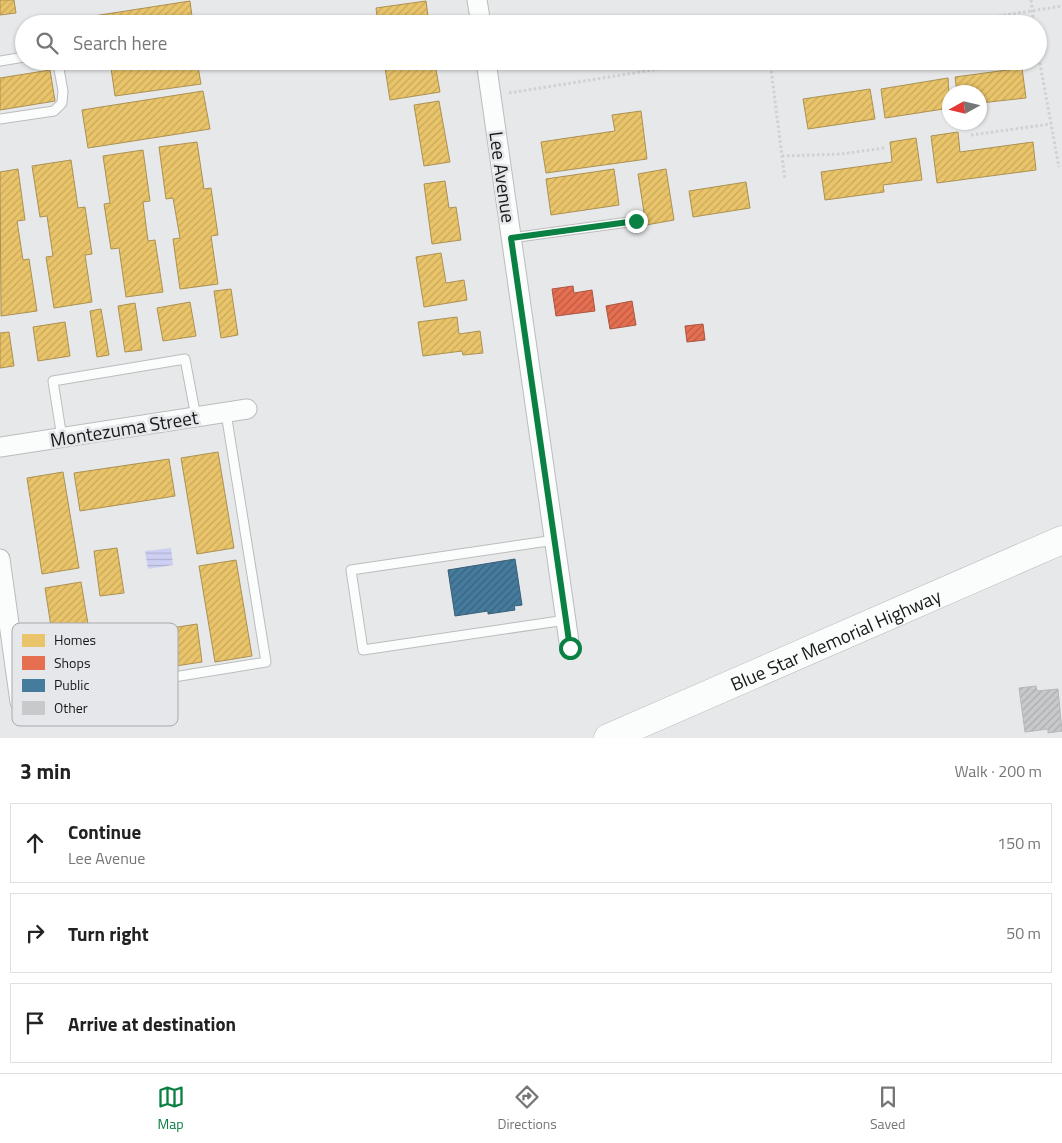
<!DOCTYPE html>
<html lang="en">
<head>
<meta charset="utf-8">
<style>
	body { margin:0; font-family:"Titillium Web",sans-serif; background:#f2f2f2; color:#222 }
	.compass { position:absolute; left:942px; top:85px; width:45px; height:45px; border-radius:50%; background:#fff; box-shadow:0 1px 4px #0004; rotate:262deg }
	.stop { position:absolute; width:15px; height:15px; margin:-11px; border:4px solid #0b8043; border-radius:50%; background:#fff }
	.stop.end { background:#0b8043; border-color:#fff; box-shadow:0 1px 5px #0008 }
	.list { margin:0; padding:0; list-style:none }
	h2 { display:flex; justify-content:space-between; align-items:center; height:65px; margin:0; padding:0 20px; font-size:21px }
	h2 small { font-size:16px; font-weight:400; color:#767676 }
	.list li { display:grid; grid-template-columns:32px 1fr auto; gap:15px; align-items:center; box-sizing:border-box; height:80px; margin:0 10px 10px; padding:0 10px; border:1px solid #e0e0e0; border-radius:0px }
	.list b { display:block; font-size:19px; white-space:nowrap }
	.list p { margin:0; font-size:16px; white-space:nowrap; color:#767676 }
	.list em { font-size:16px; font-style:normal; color:#767676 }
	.icon { flex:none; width:28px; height:28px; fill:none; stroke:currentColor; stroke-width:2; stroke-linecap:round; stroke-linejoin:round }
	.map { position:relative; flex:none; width:1062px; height:738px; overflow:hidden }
	.search { position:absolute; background:#fff; box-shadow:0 1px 4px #0004; left:15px; right:15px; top:15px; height:55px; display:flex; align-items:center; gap:12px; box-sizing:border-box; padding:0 18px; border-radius:28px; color:#767676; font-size:19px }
	.sheet { height:335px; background:#fff }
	nav { display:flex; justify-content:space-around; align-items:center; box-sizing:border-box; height:70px; border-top:1px solid #e0e0e0; background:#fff; font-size:14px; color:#767676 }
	nav a { display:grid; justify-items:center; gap:2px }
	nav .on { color:#0b8043 }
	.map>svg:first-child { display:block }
	.water { fill:url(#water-rules) }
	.homes { fill:url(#homes-hatch); stroke:#ab9152 }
	.shops { fill:url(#shops-hatch); stroke:#a95541 }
	.public { fill:url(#public-hatch); stroke:#385e76 }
	.building { fill:url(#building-hatch); stroke:#b6b7b8 }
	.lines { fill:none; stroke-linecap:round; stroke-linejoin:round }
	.lane-casing { stroke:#bcbcbe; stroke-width:11 }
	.street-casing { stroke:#bcbcbe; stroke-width:21 }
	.highway-casing { stroke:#bcbcbe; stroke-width:29 }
	.path { stroke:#d1d1d2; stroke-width:3; stroke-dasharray:2.5 2.5; stroke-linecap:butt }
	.lane { stroke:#fbfcfc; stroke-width:9 }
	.street { stroke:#fbfcfc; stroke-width:19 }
	.highway { stroke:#fbfcfc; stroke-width:28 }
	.route { stroke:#0b8043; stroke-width:6 }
	.labels { text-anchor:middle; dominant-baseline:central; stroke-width:5; stroke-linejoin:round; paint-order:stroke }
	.street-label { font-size:19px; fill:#19191b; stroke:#e6e7ea }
	.key { fill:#e6e7ea; stroke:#a8a9ac; stroke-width:1 }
	.key-label { font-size:14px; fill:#19191b }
</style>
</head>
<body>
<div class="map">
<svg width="1062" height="738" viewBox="0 0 1062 738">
	<defs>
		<pattern id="water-rules" width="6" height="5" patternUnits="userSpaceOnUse" patternTransform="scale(1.25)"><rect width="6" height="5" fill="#ced0f3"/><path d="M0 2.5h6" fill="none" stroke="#b0b2d0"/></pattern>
		<pattern id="homes-hatch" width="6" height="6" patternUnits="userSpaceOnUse" patternTransform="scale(1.25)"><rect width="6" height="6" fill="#e9c46a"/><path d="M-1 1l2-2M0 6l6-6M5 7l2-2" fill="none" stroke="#c7a85b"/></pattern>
		<pattern id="shops-hatch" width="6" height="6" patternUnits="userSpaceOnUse" patternTransform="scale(1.25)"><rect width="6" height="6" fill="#e76f51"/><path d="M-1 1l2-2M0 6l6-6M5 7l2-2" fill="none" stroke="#ba5a42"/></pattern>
		<pattern id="public-hatch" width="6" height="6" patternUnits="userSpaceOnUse" patternTransform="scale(1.25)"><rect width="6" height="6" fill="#457b9d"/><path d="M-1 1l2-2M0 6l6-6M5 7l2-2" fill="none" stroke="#39647f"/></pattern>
		<pattern id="building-hatch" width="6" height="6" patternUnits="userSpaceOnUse" patternTransform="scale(1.25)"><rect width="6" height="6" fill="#c8c9ca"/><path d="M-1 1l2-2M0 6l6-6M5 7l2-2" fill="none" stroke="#abacad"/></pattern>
	</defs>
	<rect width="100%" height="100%" fill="#e7e8e9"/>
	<path class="water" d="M 171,548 L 173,565 L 148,569 L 145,551 Z"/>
	<path class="homes" d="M 0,0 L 14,0 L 16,13 L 0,15 Z
		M 190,1 L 193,24 L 69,24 L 68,20 Z
		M 426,1 L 429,24 L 378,24 L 376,8 Z
		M 110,61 L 197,61 L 201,84 L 115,96 Z
		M 384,61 L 406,61 L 407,68 L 435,64 L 440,92 L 390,100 Z
		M 1022,68 L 1026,98 L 980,103 L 980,92 L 957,92 L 955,77 Z
		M 50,70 L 55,101 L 0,110 L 0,78 Z
		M 948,78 L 950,108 L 885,118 L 881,89 Z
		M 870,89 L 875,119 L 808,129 L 803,99 Z
		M 203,91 L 210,129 L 88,148 L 82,110 Z
		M 439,101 L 450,162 L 424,166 L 414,105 Z
		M 641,111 L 647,159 L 546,173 L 541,142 L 615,131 L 612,115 Z
		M 958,132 L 960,152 L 1033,142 L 1036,170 L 937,183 L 931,136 Z
		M 916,138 L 922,180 L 883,185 L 884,192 L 825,200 L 821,172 L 892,162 L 890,142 Z
		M 197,142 L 204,189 L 211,188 L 218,235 L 211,236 L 218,284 L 180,289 L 173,239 L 180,238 L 173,198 L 166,199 L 159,147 Z
		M 143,150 L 150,201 L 143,202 L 148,241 L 155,240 L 163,292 L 126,297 L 119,248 L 111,249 L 104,204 L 110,203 L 103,156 Z
		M 71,160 L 78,208 L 85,207 L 92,254 L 85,255 L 92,302 L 54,308 L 46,257 L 53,256 L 47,216 L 40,217 L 32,166 Z
		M 18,169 L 25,220 L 17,221 L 23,260 L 29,259 L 37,311 L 1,316 L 0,172 Z
		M 614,169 L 619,205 L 551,215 L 546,179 Z
		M 666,169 L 674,220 L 646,225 L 638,174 Z
		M 445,181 L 449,208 L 456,207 L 461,240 L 432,244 L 424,184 Z
		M 746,182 L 750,208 L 693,217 L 689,191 Z
		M 441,253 L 446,283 L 464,280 L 467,300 L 424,307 L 416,257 Z
		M 231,289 L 238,335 L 221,338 L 214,291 Z
		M 190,302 L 196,336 L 163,341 L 157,308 Z
		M 135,303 L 142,350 L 125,352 L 118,306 Z
		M 101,309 L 109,355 L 97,357 L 90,311 Z
		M 457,317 L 459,334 L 480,331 L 483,353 L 463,355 L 462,351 L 423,356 L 418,322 Z
		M 65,322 L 70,356 L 38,361 L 33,327 Z
		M 9,332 L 14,366 L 0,368 L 0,333 Z
		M 218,452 L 234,548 L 197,554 L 181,458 Z
		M 169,459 L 175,496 L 80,511 L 74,473 Z
		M 63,472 L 79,568 L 42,574 L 27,478 Z
		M 117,548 L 124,593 L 100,596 L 94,551 Z
		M 236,560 L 252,656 L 215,662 L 199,566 Z
		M 81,582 L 97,678 L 60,684 L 45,588 Z
		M 197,624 L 202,662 L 108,676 L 102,639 Z"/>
	<path class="shops" d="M 573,286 L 574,293 L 592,290 L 595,311 L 556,316 L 552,289 Z
		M 632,301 L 636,325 L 610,329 L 606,306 Z
		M 703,324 L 705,340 L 687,342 L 685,326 Z"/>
	<path class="public" d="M 515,559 L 522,605 L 514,606 L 515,610 L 488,614 L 488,611 L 455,616 L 448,570 Z"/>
	<path class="building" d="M 1036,686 L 1037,691 L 1058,689 L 1062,731 L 1048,733 L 1048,729 L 1025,732 L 1019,688 Z"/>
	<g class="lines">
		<defs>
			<path id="lane" d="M 0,61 L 24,57
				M 0,119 L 54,111 L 62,103 L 63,91 L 58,64 L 55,61
				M 511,238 L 636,221
				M 62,438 L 53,381 L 185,359 L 196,417
				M 555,540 L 351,570 L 363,650 L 566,620
				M 20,702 L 266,662 L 226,413"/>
			<path id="street" d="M 477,0 L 481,24
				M 486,61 L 570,649
				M 0,447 L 247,409
				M 0,559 L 20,702"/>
			<g id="highway">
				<path id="s1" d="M 608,738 L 1062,540"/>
			</g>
		</defs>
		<use href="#lane" class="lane-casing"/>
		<use href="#street" class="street-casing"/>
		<use href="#highway" class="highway-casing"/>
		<path class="path" d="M 1031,0 L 1034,24
			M 949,24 L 1062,6
			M 1038,53 L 1059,167
			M 770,61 L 785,180
			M 509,93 L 709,61
			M 971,135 L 1051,124
			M 782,156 L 841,154 L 884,148"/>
		<use href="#lane" class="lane"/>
		<use href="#street" class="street"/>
		<use href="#highway" class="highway"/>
	</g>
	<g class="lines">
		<path class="route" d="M 570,648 L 511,238 L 636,221"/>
	</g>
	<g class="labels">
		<g class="street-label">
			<text transform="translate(503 177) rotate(82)">Lee Avenue</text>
			<text transform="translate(124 428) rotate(-9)">Montezuma Street</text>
			<text stroke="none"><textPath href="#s1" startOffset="248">Blue Star Memorial Highway</textPath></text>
		</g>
	</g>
	<rect x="12" y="623" width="166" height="103" rx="8" class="key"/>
	<rect x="22" y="634" width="23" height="13" fill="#e9c46a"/>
	<rect x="22" y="656" width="23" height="14" fill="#e76f51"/>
	<rect x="22" y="679" width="23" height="13" fill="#457b9d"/>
	<rect x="22" y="701" width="23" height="14" fill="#c8c9ca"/>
	<g class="key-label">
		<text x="54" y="645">Homes</text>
		<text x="54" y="668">Shops</text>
		<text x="54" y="690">Public</text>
		<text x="54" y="713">Other</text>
	</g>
</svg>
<svg class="compass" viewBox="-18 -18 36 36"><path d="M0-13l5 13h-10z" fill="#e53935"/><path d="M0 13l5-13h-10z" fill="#767676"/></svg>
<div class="stop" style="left:570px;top:648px"></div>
<div class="stop end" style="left:636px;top:221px"></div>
<div class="search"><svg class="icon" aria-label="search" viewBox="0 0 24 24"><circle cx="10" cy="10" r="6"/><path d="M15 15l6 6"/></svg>Search here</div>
</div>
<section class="sheet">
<h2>3 min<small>Walk · 200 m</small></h2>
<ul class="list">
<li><svg class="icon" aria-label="ahead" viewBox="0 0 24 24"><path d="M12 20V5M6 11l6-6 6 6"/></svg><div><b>Continue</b><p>Lee Avenue</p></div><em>150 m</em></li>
<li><svg class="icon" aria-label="right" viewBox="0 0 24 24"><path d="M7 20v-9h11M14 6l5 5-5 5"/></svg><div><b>Turn right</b></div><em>50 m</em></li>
<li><svg class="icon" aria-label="arrive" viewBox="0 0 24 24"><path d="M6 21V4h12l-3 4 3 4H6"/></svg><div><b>Arrive at destination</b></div></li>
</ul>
</section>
<nav>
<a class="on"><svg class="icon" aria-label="map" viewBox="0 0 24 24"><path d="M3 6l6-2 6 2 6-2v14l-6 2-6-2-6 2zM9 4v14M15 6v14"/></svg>Map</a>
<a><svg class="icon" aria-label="directions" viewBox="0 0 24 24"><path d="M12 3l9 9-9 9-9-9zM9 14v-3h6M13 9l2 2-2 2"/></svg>Directions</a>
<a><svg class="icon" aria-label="saved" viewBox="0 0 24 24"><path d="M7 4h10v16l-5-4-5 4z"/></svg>Saved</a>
</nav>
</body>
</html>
